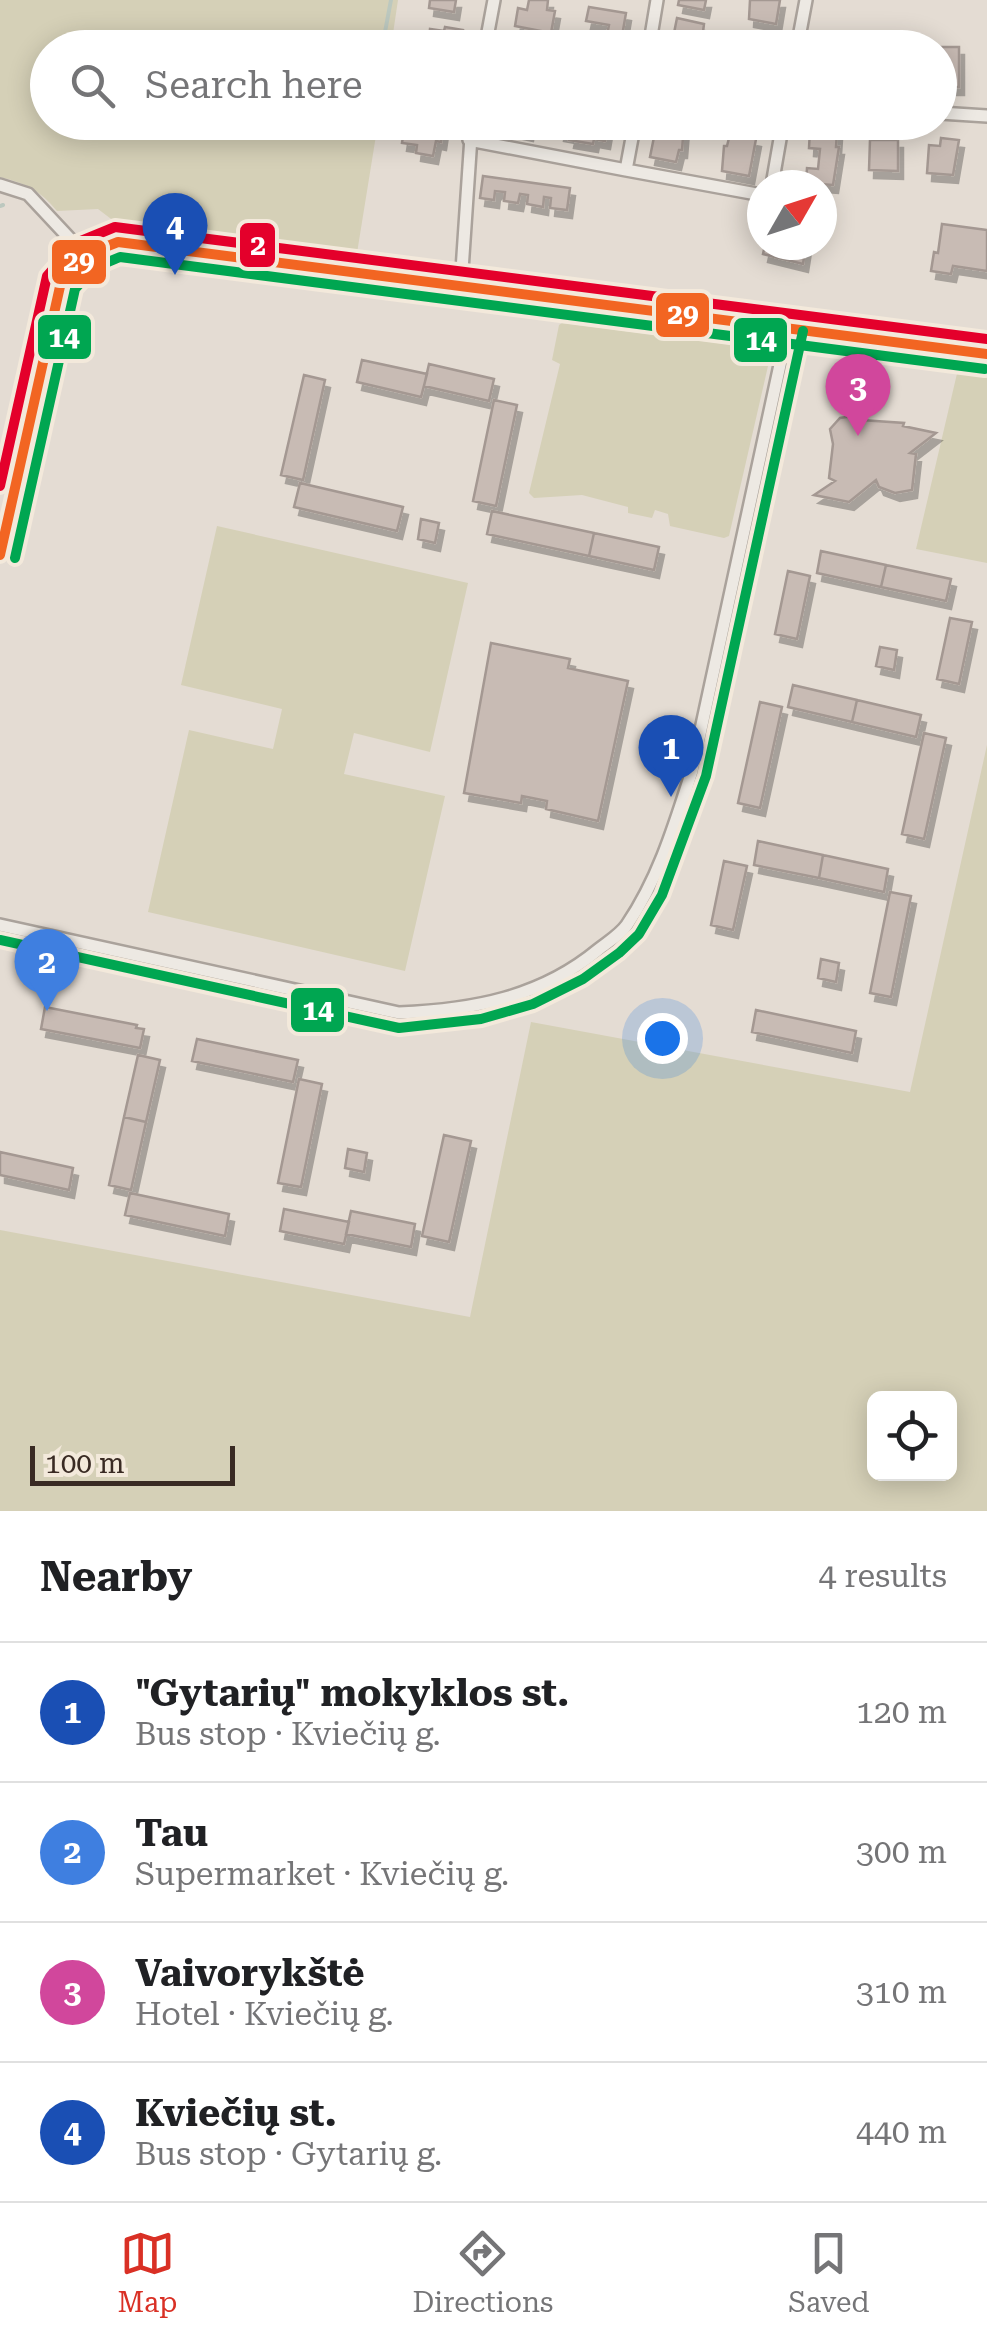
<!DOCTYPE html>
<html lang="en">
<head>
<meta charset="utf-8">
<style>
	body { margin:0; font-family:"Roboto Serif",serif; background:#f6f6f6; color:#202124 }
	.controls { position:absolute; right:30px; bottom:30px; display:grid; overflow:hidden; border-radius:15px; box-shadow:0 5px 25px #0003 }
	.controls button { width:90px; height:90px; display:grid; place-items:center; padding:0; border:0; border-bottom:2px solid #e0e0e0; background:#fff; color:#202124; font:50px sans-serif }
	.compass { position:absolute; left:747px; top:170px; width:90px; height:90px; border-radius:50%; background:#fff; box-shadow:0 5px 25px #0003; rotate:51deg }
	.scale { position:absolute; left:30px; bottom:25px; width:205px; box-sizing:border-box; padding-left:10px; border:5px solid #392a23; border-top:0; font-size:28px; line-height:35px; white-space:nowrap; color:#392a23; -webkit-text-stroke:8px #f3e9db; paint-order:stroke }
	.you { position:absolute; left:662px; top:1038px; width:35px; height:35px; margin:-25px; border:8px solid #fff; border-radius:50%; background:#1a73e8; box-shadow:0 0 0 15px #1a73e833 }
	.badge { display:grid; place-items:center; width:65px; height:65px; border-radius:50%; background:#d93025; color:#fff; font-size:32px; font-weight:700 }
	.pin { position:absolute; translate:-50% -82px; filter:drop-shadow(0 2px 5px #0008) }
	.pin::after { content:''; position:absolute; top:52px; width:35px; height:30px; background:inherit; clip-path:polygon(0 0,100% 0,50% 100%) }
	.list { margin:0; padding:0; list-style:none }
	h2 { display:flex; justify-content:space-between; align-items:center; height:130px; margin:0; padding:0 40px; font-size:42px }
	h2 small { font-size:32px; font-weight:400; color:#757577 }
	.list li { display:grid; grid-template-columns:65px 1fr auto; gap:30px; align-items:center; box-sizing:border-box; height:140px; padding:0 40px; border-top:2px solid #e0e0e0 }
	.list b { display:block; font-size:38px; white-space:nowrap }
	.list p { margin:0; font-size:32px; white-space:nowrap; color:#757577 }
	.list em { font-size:32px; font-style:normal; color:#757577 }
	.icon { flex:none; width:55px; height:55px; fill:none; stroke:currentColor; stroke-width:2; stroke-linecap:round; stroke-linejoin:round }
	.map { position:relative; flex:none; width:987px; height:1511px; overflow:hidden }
	.search { position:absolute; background:#fff; box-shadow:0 5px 25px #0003; left:30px; right:30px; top:30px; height:110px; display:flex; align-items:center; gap:25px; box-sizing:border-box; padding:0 35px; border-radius:55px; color:#757577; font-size:38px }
	.sheet { height:690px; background:#fff }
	nav { display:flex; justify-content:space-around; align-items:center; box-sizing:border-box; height:140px; border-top:2px solid #e0e0e0; background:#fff; font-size:28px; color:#757577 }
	nav a { display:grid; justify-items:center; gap:5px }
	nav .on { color:#d93025 }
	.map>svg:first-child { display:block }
	.green { fill:#d5d0b7; fill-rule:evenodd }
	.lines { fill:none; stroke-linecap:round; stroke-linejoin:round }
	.stream { stroke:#bcc8bf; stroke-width:4 }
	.building { fill:#c8bbb4; stroke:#a49892; stroke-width:2.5; filter:url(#shadow) }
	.street-casing { stroke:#aaa29b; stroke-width:16 }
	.street { stroke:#ede9e3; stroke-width:11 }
	.bus-1-casing { stroke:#f3e9db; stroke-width:18 }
	.bus-2-casing { stroke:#f3e9db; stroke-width:18 }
	.bus-3-casing { stroke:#f3e9db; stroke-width:18 }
	.bus-1 { stroke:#f26522; stroke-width:10 }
	.bus-2 { stroke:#00a651; stroke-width:10 }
	.bus-3 { stroke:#e4002b; stroke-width:10 }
	.line-badge { stroke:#f3e9db; stroke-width:4 }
	.badge-label { font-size:28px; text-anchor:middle; font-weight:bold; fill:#fff }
</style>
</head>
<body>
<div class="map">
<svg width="987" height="1511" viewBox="0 0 987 1511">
	<defs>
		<filter id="shadow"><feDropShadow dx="5" dy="8" stdDeviation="0" flood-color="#0004"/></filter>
	</defs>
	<rect width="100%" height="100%" fill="#e4dcd3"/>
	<path class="green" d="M 0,0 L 398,0 L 391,47 L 48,48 L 48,122 L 378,123 L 357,253 L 123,228 L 98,209 L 57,211 C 41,191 25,183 0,177 Z
		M 562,323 L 764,349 L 768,366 L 729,536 L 724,538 L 670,526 L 668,514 L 655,510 L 652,518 L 628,513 L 628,507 L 582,495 L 534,498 L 529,493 L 560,364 L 552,360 L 559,325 Z
		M 959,365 L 987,369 L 987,563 L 916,549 Z
		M 217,526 L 468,583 L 430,752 L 354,733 L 344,774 L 445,796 L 405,971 L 148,912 L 189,730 L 273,749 L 282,709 L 181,685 Z
		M 987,745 L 987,1511 L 0,1511 L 0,1230 L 470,1317 L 531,1022 L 910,1092 ZM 874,1398 L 950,1398 L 950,1474 L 874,1474 Z"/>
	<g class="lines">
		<path class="stream" d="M 382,48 L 391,0
			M 0,206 L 3,205"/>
	</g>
	<path class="building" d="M 430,0 L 456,0 L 454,12 L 429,8 Z
		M 529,0 L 548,0 L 547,10 L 555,11 L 551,33 L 515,26 L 518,8 L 527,10 Z
		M 679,0 L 706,0 L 704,10 L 678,5 Z
		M 750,0 L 780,0 L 776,24 L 749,19 Z
		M 589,7 L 626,13 L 621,42 L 606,40 L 609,25 L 586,21 Z
		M 677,18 L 704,24 L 701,48 L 671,48 Z
		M 445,27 L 463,30 L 461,48 L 428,48 L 430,29 L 444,31 Z
		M 749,33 L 775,38 L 773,48 L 743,48 Z
		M 940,47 L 959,47 L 959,87 L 940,87 Z
		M 394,122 L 444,122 L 441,142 L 436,141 L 433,156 L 416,153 L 417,145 L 402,143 L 404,130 L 393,128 Z
		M 503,122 L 541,122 L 540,129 L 529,127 L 528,133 L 503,128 Z
		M 561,122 L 608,124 L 605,141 L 594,139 L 593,144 L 569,140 L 570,135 L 559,133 Z
		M 657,122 L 684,125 L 682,150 L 679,150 L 676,162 L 650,157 Z
		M 810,130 L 837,132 L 836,147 L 839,147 L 833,185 L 806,183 L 807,168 L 818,169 L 820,149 L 809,148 Z
		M 730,134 L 756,139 L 749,176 L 722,171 L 724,146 L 727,146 Z
		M 941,138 L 959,140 L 953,175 L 927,173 L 929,145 L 940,146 Z
		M 870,140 L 898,140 L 898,171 L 869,170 Z
		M 483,176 L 570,188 L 567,210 L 550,208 L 551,198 L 544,197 L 543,207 L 527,204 L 528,195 L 520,194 L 518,203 L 504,201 L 505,192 L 495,191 L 494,200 L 480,198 Z
		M 942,224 L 987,230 L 987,271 L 953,266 L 951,274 L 931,271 L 934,252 L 938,253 Z
		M 765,245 L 806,245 L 803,264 L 763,254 Z
		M 362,360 L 427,374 L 421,397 L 357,382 Z
		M 429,364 L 494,379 L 489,401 L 424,386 Z
		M 304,375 L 325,380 L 303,480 L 281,475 Z
		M 494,400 L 517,405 L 496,506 L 473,501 Z
		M 853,416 L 861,420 L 904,423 L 903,426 L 936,433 L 910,453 L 916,454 L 912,490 L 895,493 L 879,487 L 876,480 L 849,502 L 814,495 L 835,481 L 829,478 L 833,444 L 830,429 L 840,418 Z
		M 300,483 L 403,507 L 397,531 L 294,507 Z
		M 492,511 L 594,533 L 589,556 L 487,534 Z
		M 421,519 L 439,523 L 435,543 L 418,539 Z
		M 594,533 L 659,547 L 654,570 L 589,556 Z
		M 821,551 L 886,565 L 881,587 L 817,573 Z
		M 886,565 L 951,579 L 946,601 L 881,587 Z
		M 788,571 L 810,576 L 797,639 L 775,634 Z
		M 950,618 L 972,622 L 959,684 L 937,679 Z
		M 491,643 L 570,659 L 568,668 L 628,681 L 598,821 L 546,809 L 547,801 L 522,796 L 521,803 L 464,793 Z
		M 880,647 L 897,650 L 894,670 L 876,666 Z
		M 793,685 L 857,700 L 852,722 L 788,707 Z
		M 857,700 L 921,715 L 916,737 L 852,722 Z
		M 760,702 L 782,707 L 760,808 L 738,803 Z
		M 924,733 L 946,738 L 924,839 L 902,834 Z
		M 758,841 L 823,855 L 819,878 L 754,865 Z
		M 823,855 L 888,869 L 884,892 L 819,878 Z
		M 724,861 L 747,866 L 733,930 L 711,925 Z
		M 890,892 L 911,896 L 891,997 L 870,993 Z
		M 821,959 L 839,963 L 836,982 L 818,978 Z
		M 45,1007 L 137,1025 L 136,1028 L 144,1029 L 140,1048 L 41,1029 Z
		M 756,1010 L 856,1031 L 852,1053 L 752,1032 Z
		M 197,1039 L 298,1060 L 293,1082 L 192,1061 Z
		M 138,1055 L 160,1060 L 146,1122 L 124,1117 Z
		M 299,1079 L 322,1084 L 301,1187 L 278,1183 Z
		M 124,1117 L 146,1122 L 131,1190 L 109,1185 Z
		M 444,1135 L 471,1141 L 449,1242 L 422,1236 Z
		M 348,1149 L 367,1153 L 364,1172 L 345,1168 Z
		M 0,1152 L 73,1168 L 69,1190 L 0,1175 Z
		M 130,1193 L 229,1214 L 225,1236 L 125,1215 Z
		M 284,1209 L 349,1222 L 344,1244 L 280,1231 Z
		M 351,1211 L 415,1224 L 411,1247 L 346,1234 Z"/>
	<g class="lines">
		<defs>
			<path id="street" d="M 485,48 L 494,0
				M 649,48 L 657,0
				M 797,48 L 806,0
				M 940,113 L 987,116
				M 635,122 L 626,170 L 762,195
				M 469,140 L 626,170
				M 0,185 L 28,194 L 85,255
				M 772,185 L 783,122
				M 461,285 L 472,122
				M 0,555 L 61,282 L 85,255 L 118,242 L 987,354
				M 0,925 L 399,1013 C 472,1010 540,998 598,950 C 608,942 620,935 627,925 C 659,878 675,824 692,771 L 788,328"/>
		</defs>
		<use href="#street" class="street-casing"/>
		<use href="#street" class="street"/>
		<defs>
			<path id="bus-1" d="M 0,555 L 61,282 L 85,255 L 118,242 L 987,354"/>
			<path id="bus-2" d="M 15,558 L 75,289 L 94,268 L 120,257 L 985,369
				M 0,940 L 399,1028 L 481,1019 L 533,1004 L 583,979 L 619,953 L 639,934 L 662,895 L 706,776 L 803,331"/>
			<path id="bus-3" d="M 0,486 L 47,276 L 76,243 L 115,227 L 987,339"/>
		</defs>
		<use href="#bus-1" class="bus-1-casing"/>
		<use href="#bus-2" class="bus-2-casing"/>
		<use href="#bus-3" class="bus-3-casing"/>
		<use href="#bus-1" class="bus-1"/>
		<use href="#bus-2" class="bus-2"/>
		<use href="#bus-3" class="bus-3"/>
	</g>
	<g class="line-badge">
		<rect x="238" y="221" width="39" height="48" rx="10" fill="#e4002b"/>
		<rect x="50" y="238" width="58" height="48" rx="10" fill="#f26522"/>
		<rect x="654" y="291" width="57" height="48" rx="10" fill="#f26522"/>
		<rect x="36" y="313" width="57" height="48" rx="10" fill="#00a651"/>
		<rect x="732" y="316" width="57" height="48" rx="10" fill="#00a651"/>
		<rect x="289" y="986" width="57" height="48" rx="10" fill="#00a651"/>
	</g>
	<g class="badge-label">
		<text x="258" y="255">2</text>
		<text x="79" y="271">29</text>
		<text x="683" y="324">29</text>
		<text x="64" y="347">14</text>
		<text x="761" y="350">14</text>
		<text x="318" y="1020">14</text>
	</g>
</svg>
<div class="controls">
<button><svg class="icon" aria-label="locate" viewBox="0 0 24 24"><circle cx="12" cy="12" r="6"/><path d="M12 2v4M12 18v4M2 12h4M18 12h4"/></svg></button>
</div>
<svg class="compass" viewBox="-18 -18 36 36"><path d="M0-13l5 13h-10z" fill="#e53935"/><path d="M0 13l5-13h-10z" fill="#757577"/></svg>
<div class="scale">100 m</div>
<div class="you"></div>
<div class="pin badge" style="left:671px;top:797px;background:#1a4fb4">1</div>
<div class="pin badge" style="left:47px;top:1011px;background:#3f7fe0">2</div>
<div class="pin badge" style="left:858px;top:436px;background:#d1479c">3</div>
<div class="pin badge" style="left:175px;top:275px;background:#1a4fb4">4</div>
<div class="search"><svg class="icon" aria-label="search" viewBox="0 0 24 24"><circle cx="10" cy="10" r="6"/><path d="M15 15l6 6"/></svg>Search here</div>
</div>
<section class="sheet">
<h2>Nearby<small>4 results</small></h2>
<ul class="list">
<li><span class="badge" style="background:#1a4fb4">1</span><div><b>&quot;Gytarių&quot; mokyklos st.</b><p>Bus stop · Kviečių g.</p></div><em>120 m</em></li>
<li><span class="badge" style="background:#3f7fe0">2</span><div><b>Tau</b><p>Supermarket · Kviečių g.</p></div><em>300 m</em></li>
<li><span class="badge" style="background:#d1479c">3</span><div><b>Vaivorykštė</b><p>Hotel · Kviečių g.</p></div><em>310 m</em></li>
<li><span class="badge" style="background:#1a4fb4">4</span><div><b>Kviečių st.</b><p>Bus stop · Gytarių g.</p></div><em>440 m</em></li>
</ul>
</section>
<nav>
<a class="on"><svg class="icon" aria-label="map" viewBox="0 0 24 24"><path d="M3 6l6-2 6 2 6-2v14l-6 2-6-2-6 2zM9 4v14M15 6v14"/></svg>Map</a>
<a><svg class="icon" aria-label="directions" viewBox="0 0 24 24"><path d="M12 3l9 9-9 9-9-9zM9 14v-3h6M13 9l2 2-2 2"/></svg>Directions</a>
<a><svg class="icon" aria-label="saved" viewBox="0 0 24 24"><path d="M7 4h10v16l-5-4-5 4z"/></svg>Saved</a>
</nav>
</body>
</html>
